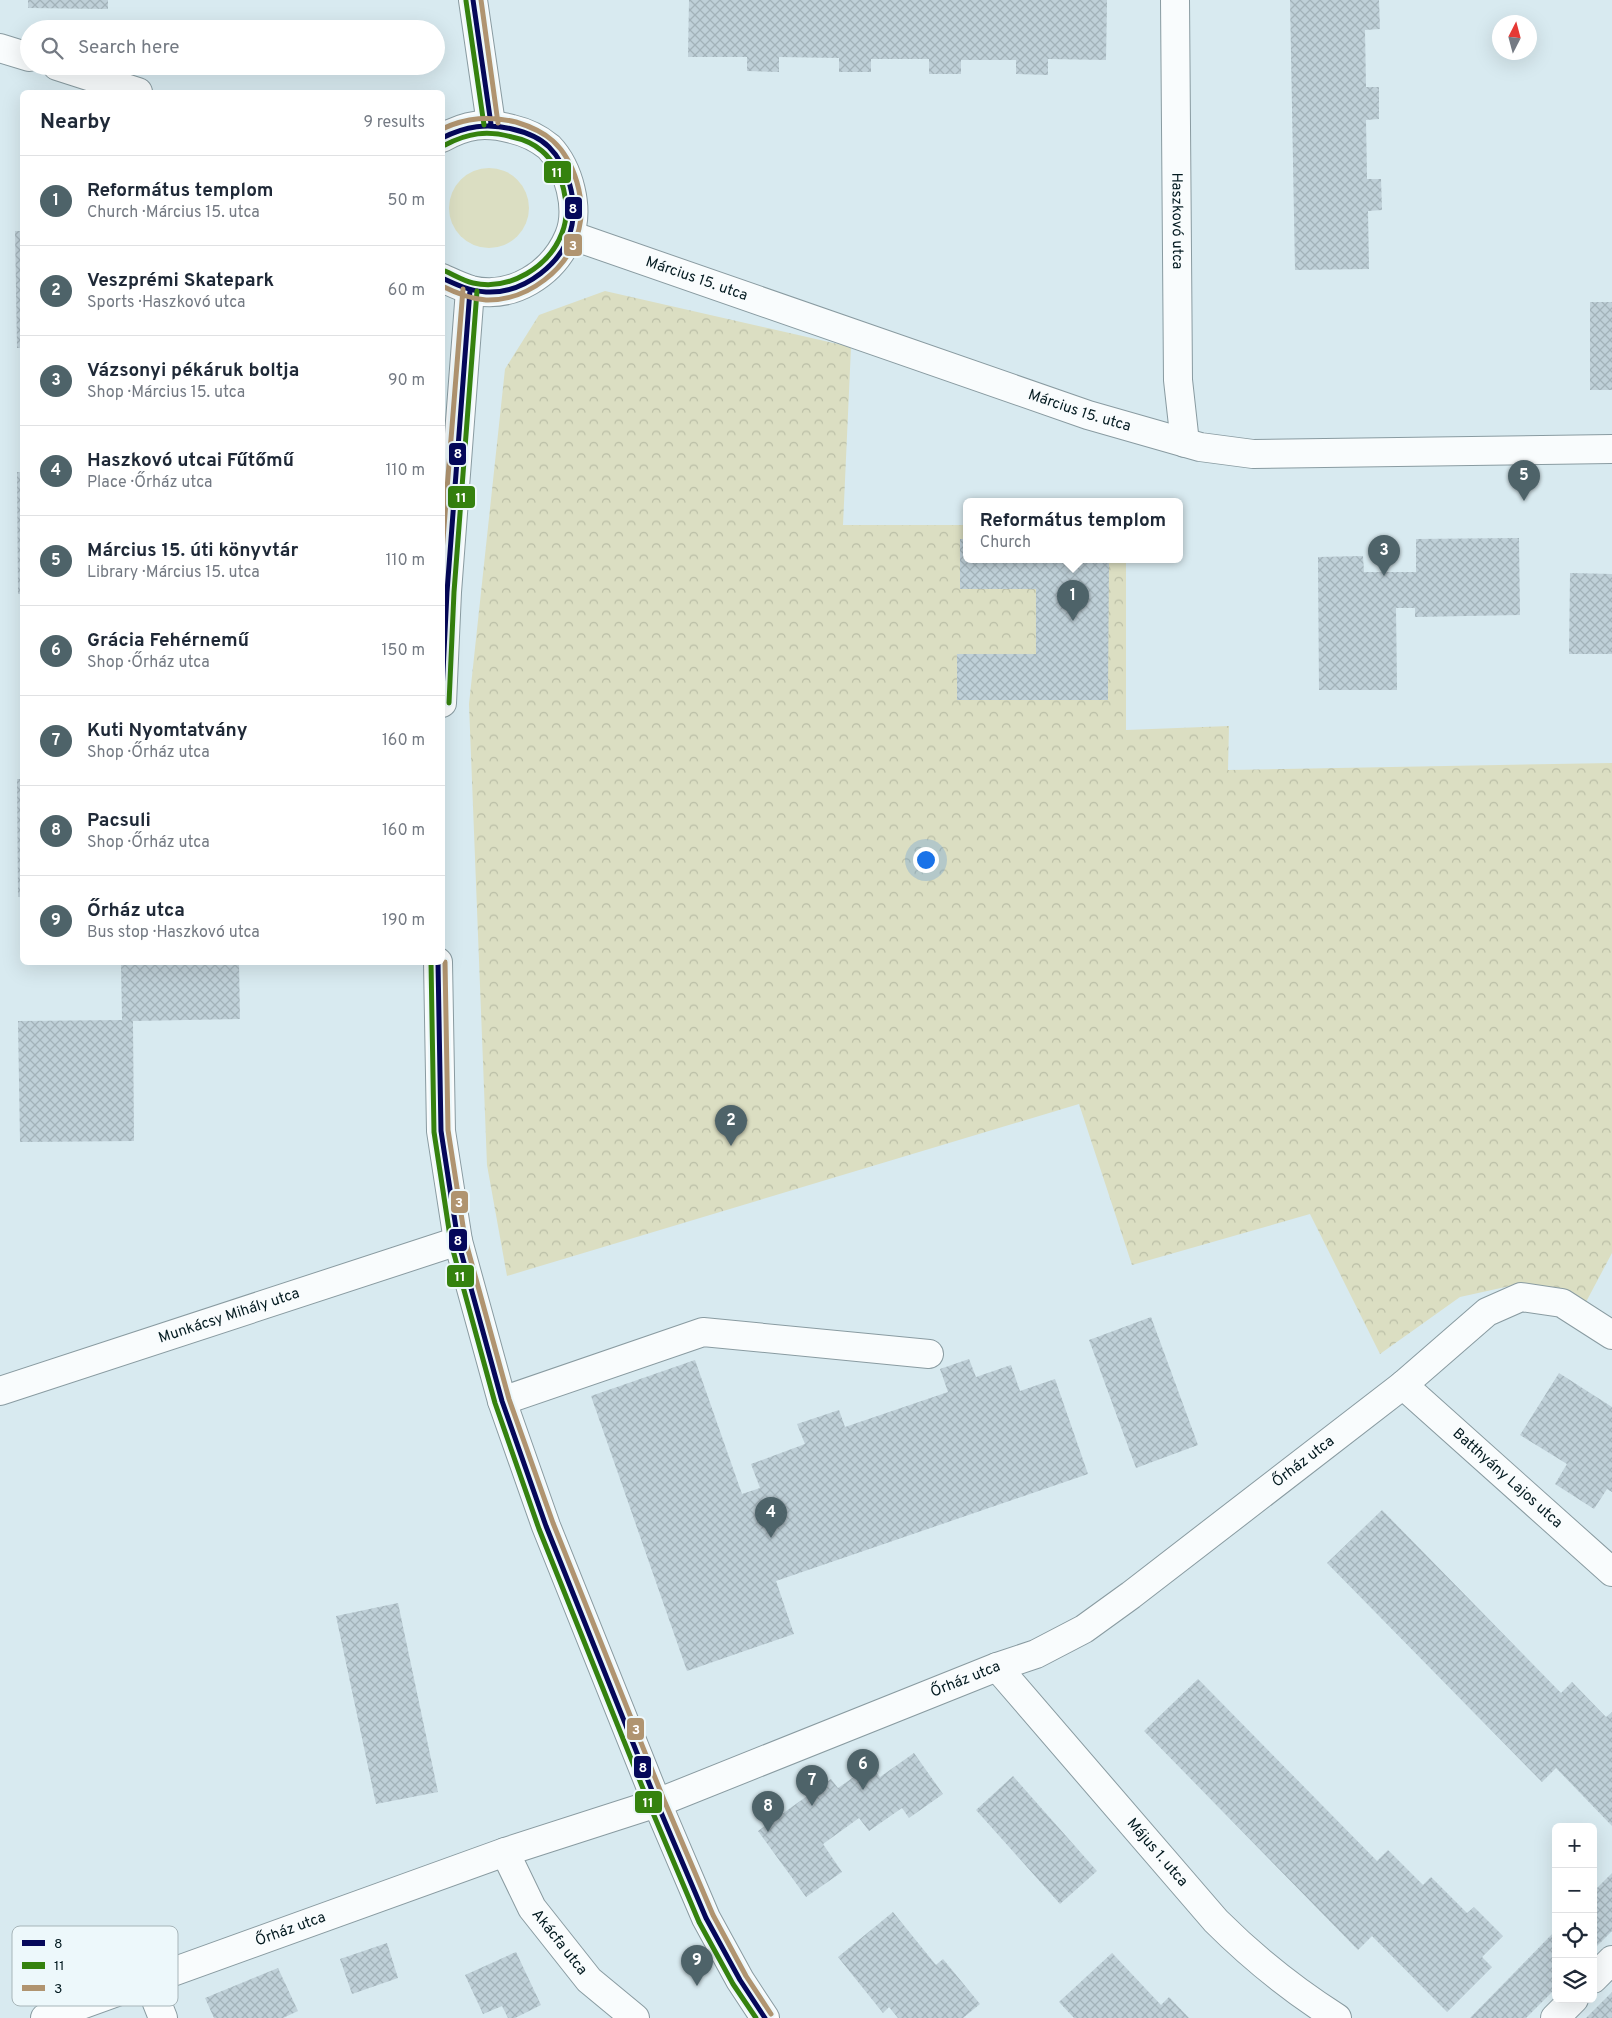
<!DOCTYPE html>
<html lang="en">
<head>
<meta charset="utf-8">
<style>
	body { margin:0; font-family:Overpass,sans-serif; background:#f6f6f7; color:#1f2937 }
	.controls { position:absolute; right:15px; bottom:15px; display:grid; overflow:hidden; border-radius:8px; box-shadow:0 5px 20px #0002 }
	.controls button { width:45px; height:45px; display:grid; place-items:center; padding:0; border:0; border-bottom:1px solid #e0e1e3; background:#fff; color:#1f2937; font:25px sans-serif }
	.compass { position:absolute; left:1492px; top:15px; width:45px; height:45px; border-radius:50%; background:#fff; box-shadow:0 5px 20px #0002; rotate:6deg }
	.you { position:absolute; left:925px; top:859px; width:18px; height:18px; margin:-12px; border:4px solid #fff; border-radius:50%; background:#1a73e8; box-shadow:0 0 0 8px #1a73e833 }
	.badge { display:grid; place-items:center; width:32px; height:32px; border-radius:50%; background:#4e6369; color:#fff; font-size:16px; font-weight:700 }
	.pin { position:absolute; translate:-50% -41px; filter:drop-shadow(0 1px 2px #0008) }
	.pin::after { content:''; position:absolute; top:26px; width:18px; height:15px; background:inherit; clip-path:polygon(0 0,100% 0,50% 100%) }
	.popup { position:absolute; left:963px; top:498px; width:220px; height:65px; box-sizing:border-box; display:grid; place-content:center; border-radius:8px; background:#fff; filter:drop-shadow(0 1px 4px #0005); font-size:16px; white-space:nowrap; color:#747a83 }
	.popup b { font-size:19px; color:#1f2937 }
	.popup::after { content:''; position:absolute; left:50%; top:100%; margin-left:-10px; border:10px solid transparent; border-top-color:#fff }
	.list { margin:0; padding:0; list-style:none }
	h2 { display:flex; justify-content:space-between; align-items:center; height:65px; margin:0; padding:0 20px; font-size:21px }
	h2 small { font-size:16px; font-weight:400; color:#747a83 }
	.list li { display:grid; grid-template-columns:32px 1fr auto; gap:15px; align-items:center; box-sizing:border-box; height:90px; padding:0 20px; border-top:1px solid #e0e1e3 }
	.list b { display:block; font-size:19px; white-space:nowrap }
	.list p { margin:0; font-size:16px; white-space:nowrap; color:#747a83 }
	.list em { font-size:16px; font-style:normal; color:#747a83 }
	.icon { flex:none; width:28px; height:28px; fill:none; stroke:currentColor; stroke-width:2; stroke-linecap:round; stroke-linejoin:round }
	.map { position:relative; flex:none; width:1612px; height:2018px; overflow:hidden }
	.search { position:absolute; background:#fff; box-shadow:0 5px 20px #0002; left:20px; top:20px; width:425px; height:55px; display:flex; align-items:center; gap:12px; box-sizing:border-box; padding:0 18px; border-radius:28px; color:#747a83; font-size:19px }
	.panel { position:absolute; background:#fff; box-shadow:0 5px 20px #0002; left:20px; top:90px; width:425px; height:875px; border-radius:8px }
	.map>svg:first-child { display:block }
	.grass { fill:#dbdec2 }
	.park { fill:url(#park-crowns) }
	.building { fill:url(#building-cross-hatch) }
	.lines { fill:none; stroke-linecap:round; stroke-linejoin:round }
	.minor-casing { stroke:#899ba1; stroke-width:30 }
	.minor { stroke:#f9fcfd; stroke-width:28 }
	.bus-1-casing { stroke:#edf8fb; stroke-width:9 }
	.bus-2-casing { stroke:#edf8fb; stroke-width:9 }
	.bus-3-casing { stroke:#edf8fb; stroke-width:9 }
	.bus-1 { stroke:#05085a; stroke-width:5 }
	.bus-2 { stroke:#35820e; stroke-width:5 }
	.bus-3 { stroke:#b09470; stroke-width:5 }
	.labels { text-anchor:middle; dominant-baseline:central; stroke-width:5; stroke-linejoin:round; paint-order:stroke }
	.street-label { font-size:15px; fill:#031a20; stroke:#edf8fb }
	.key { fill:#edf8fb; stroke:#a7b5b9; stroke-width:1 }
	.key-label { font-size:14px; fill:#031a20 }
	.line-badge { stroke:#edf8fb; stroke-width:2 }
	.badge-label { font-size:14px; text-anchor:middle; font-weight:bold; fill:#fff }
</style>
</head>
<body>
<div class="map">
<svg width="1612" height="2018" viewBox="0 0 1612 2018">
	<defs>
		<pattern id="park-crowns" width="20" height="18" patternUnits="userSpaceOnUse" patternTransform="scale(1.25)"><rect width="20" height="18" fill="#dbdec2"/><path d="M2 6a3 3 0 1 1 6 0M12 15a3 3 0 1 1 6 0" fill="none" stroke="#babea6"/></pattern>
		<pattern id="building-cross-hatch" width="8" height="8" patternUnits="userSpaceOnUse" patternTransform="scale(1.25)"><rect width="8" height="8" fill="#bfd0d8"/><path d="M0 0l8 8M0 8l8-8" fill="none" stroke="#a2b2b9"/></pattern>
	</defs>
	<rect width="100%" height="100%" fill="#d8eaf0"/>
	<path class="grass" d="M449 208a40 40 0 1 1 80 0a40 40 0 1 1-80 0Z"/>
	<path class="park" d="M 605,291 L 851,347 L 843,525 L 967,525 L 967,560 L 1126,560 L 1126,730 L 1229,726 L 1228,770 L 1612,763 L 1612,1253 L 1586,1302 L 1560,1288 L 1519,1284 L 1460,1297 L 1380,1354 L 1310,1214 L 1132,1265 L 1079,1104 L 507,1276 L 487,1165 L 469,704 L 505,369 L 539,315 Z"/>
	<path class="building" d="M 28,0 L 108,0 L 108,9 L 28,8 Z
		M 689,0 L 1107,0 L 1106,60 L 1048,59 L 1048,75 L 1016,74 L 1016,60 L 961,60 L 961,74 L 929,74 L 929,59 L 871,59 L 871,72 L 839,72 L 839,58 L 779,57 L 779,72 L 747,71 L 747,57 L 688,57 Z
		M 1290,0 L 1379,0 L 1380,29 L 1365,30 L 1366,87 L 1379,87 L 1379,119 L 1366,120 L 1367,179 L 1381,179 L 1382,210 L 1368,211 L 1369,269 L 1295,270 Z
		M 15,231 L 22,231 L 22,348 L 17,348 Z
		M 1590,302 L 1612,302 L 1612,390 L 1590,390 Z
		M 17,472 L 22,472 L 22,594 L 18,594 Z
		M 1519,538 L 1520,615 L 1415,617 L 1415,608 L 1396,608 L 1397,690 L 1319,690 L 1318,557 L 1363,556 L 1364,572 L 1416,572 L 1416,539 Z
		M 960,539 L 967,539 L 967,560 L 1109,560 L 1108,700 L 957,700 L 957,654 L 1036,654 L 1036,589 L 960,589 Z
		M 1570,573 L 1612,574 L 1612,654 L 1569,654 Z
		M 17,779 L 22,779 L 22,897 L 18,897 Z
		M 121,962 L 239,962 L 240,1019 L 133,1021 L 134,1141 L 20,1142 L 18,1021 L 122,1020 Z
		M 1151,1317 L 1198,1445 L 1136,1468 L 1089,1340 Z
		M 969,1359 L 976,1377 L 1011,1365 L 1020,1391 L 1055,1379 L 1088,1474 L 776,1581 L 794,1634 L 687,1671 L 591,1396 L 695,1360 L 742,1494 L 760,1488 L 751,1464 L 805,1444 L 797,1424 L 839,1410 L 845,1427 L 948,1392 L 940,1369 Z
		M 1559,1373 L 1612,1407 L 1612,1492 L 1607,1489 L 1594,1509 L 1555,1484 L 1567,1464 L 1520,1435 Z
		M 1382,1510 L 1561,1693 L 1572,1682 L 1606,1717 L 1612,1712 L 1612,1826 L 1556,1768 L 1542,1782 L 1327,1563 Z
		M 398,1603 L 438,1792 L 376,1804 L 336,1616 Z
		M 1198,1679 L 1377,1861 L 1388,1850 L 1423,1885 L 1431,1877 L 1467,1913 L 1474,1907 L 1503,1936 L 1482,1957 L 1492,1967 L 1447,2012 L 1372,1936 L 1358,1950 L 1144,1731 Z
		M 914,1753 L 943,1794 L 909,1818 L 902,1808 L 869,1831 L 859,1818 L 823,1844 L 842,1872 L 806,1897 L 758,1831 L 831,1779 L 838,1788 L 871,1765 L 880,1777 Z
		M 1013,1776 L 1097,1871 L 1060,1904 L 976,1810 Z
		M 1612,1873 L 1612,1931 L 1593,1950 L 1593,1892 Z
		M 893,1912 L 936,1965 L 943,1959 L 980,2004 L 963,2018 L 898,2018 L 889,2007 L 883,2013 L 838,1957 Z
		M 1556,1930 L 1556,1988 L 1526,2018 L 1470,2018 Z
		M 387,1943 L 398,1978 L 352,1994 L 340,1959 Z
		M 516,1952 L 541,2005 L 515,2018 L 508,2018 L 502,2006 L 483,2014 L 465,1975 Z
		M 1112,1953 L 1161,2005 L 1169,1997 L 1189,2018 L 1074,2018 L 1059,2002 Z
		M 278,1968 L 298,2011 L 283,2018 L 214,2018 L 205,1998 Z
		M 1612,1992 L 1612,2018 L 1586,2018 Z"/>
	<g class="lines">
		<defs>
			<g id="minor">
				<path d="M 473,0 L 491,124"/>
				<path id="s1" d="M 1175,0 L 1178,380 L 1185,443"/>
				<path d="M 0,48 L 29,57"/>
				<path d="M 57,66 L 138,92"/>
				<path d="M 442,138 C 467,124 485,122 512,129 C 525,132 538,138 549,147 C 569,168 580,209 569,236 C 553,274 512,300 471,290 C 461,287 451,282 442,278"/>
				<path id="s2" d="M 570,235 L 1088,415 L 1200,447 L 1253,454 L 1612,449"/>
				<path d="M 442,703 L 447,592 L 470,290"/>
				<path d="M 438,962 L 441,1131 L 458,1241 L 502,1401 L 546,1526 L 657,1803 L 706,1918 L 740,1980 L 765,2018"/>
				<path id="s3" d="M 1403,1385 L 1612,1572"/>
				<path id="s4" d="M 0,1391 L 458,1241"/>
				<path d="M 502,1401 L 703,1332 L 929,1354"/>
				<path id="s5" d="M 997,1667 L 1216,1921 C 1253,1958 1293,1990 1337,2018"/>
				<path id="s6" d="M 505,1852 L 532,1908 L 589,1980 L 635,2018"/>
				<path d="M 1593,1979 L 1612,1960"/>
				<path d="M 148,1980 L 163,2018"/>
				<path id="s7" d="M 45,2018 L 505,1852 L 657,1803 L 997,1667 L 1036,1654 L 1084,1629 L 1131,1595 L 1403,1385 L 1487,1312 L 1521,1297 L 1562,1303 L 1612,1335"/>
				<path d="M 1555,2018 L 1574,1999"/>
			</g>
		</defs>
		<use href="#minor" class="minor-casing"/>
		<use href="#minor" class="minor"/>
		<defs>
			<path id="bus-1" d="M 473,0 L 491,124
				M 442,138 C 466,126 487,123 512,129 C 525,132 540,138 549,147 C 568,166 577,200 572,225 C 565,263 524,294 486,292 C 470,291 457,285 442,278
				M 442,692 L 447,592 L 470,290
				M 438,962 L 441,1131 L 458,1241 L 502,1401 L 546,1526 L 657,1803 L 706,1918 L 740,1980 L 765,2018"/>
			<path id="bus-2" d="M 466,1 L 484,125
				M 445,271 C 454,275 464,281 473,283 C 510,291 549,267 562,233 C 572,208 563,169 542,151 C 534,144 522,139 512,137 C 487,130 468,133 445,145
				M 449,703 L 454,592 L 477,291
				M 431,962 L 434,1132 L 451,1243 L 495,1403 L 539,1529 L 650,1806 L 699,1922 L 733,1984 L 756,2018"/>
			<path id="bus-3" d="M 481,0 L 498,123
				M 442,129 C 467,117 490,116 516,122 C 529,126 543,132 553,141 C 575,161 586,201 579,229 C 569,269 528,301 486,300 C 470,299 456,293 442,286
				M 442,552 L 463,289
				M 445,962 L 448,1130 L 465,1239 L 509,1399 L 553,1523 L 664,1800 L 713,1915 L 746,1976 L 771,2014"/>
		</defs>
		<use href="#bus-1" class="bus-1-casing"/>
		<use href="#bus-2" class="bus-2-casing"/>
		<use href="#bus-3" class="bus-3-casing"/>
		<use href="#bus-1" class="bus-1"/>
		<use href="#bus-2" class="bus-2"/>
		<use href="#bus-3" class="bus-3"/>
	</g>
	<g class="labels">
		<g class="street-label">
			<text stroke="none"><textPath href="#s1" startOffset="221">Haszkovó utca</textPath></text>
			<text stroke="none"><textPath href="#s2" startOffset="134">Március 15. utca</textPath></text>
			<text stroke="none"><textPath href="#s2" startOffset="539">Március 15. utca</textPath></text>
			<text stroke="none"><textPath href="#s4" startOffset="241">Munkácsy Mihály utca</textPath></text>
			<text stroke="none"><textPath href="#s7" startOffset="1386">Őrház utca</textPath></text>
			<text stroke="none"><textPath href="#s3" startOffset="140">Batthyány Lajos utca</textPath></text>
			<text stroke="none"><textPath href="#s7" startOffset="981">Őrház utca</textPath></text>
			<text stroke="none"><textPath href="#s5" startOffset="245">Május 1. utca</textPath></text>
			<text stroke="none"><textPath href="#s7" startOffset="261">Őrház utca</textPath></text>
			<text stroke="none"><textPath href="#s6" startOffset="106">Akácfa utca</textPath></text>
		</g>
	</g>
	<rect x="12" y="1926" width="166" height="80" rx="8" class="key"/>
	<rect x="22" y="1940" width="23" height="6" fill="#05085a"/>
	<rect x="22" y="1962" width="23" height="7" fill="#35820e"/>
	<rect x="22" y="1985" width="23" height="6" fill="#b09470"/>
	<g class="key-label">
		<text x="54" y="1948">8</text>
		<text x="54" y="1970">11</text>
		<text x="54" y="1993">3</text>
	</g>
	<g class="line-badge">
		<rect x="543" y="160" width="29" height="24" rx="5" fill="#35820e"/>
		<rect x="564" y="196" width="19" height="24" rx="5" fill="#05085a"/>
		<rect x="563" y="233" width="20" height="24" rx="5" fill="#b09470"/>
		<rect x="448" y="442" width="19" height="24" rx="5" fill="#05085a"/>
		<rect x="447" y="485" width="29" height="24" rx="5" fill="#35820e"/>
		<rect x="450" y="1190" width="19" height="24" rx="5" fill="#b09470"/>
		<rect x="448" y="1228" width="20" height="24" rx="5" fill="#05085a"/>
		<rect x="446" y="1264" width="29" height="24" rx="5" fill="#35820e"/>
		<rect x="626" y="1717" width="19" height="24" rx="5" fill="#b09470"/>
		<rect x="633" y="1755" width="19" height="24" rx="5" fill="#05085a"/>
		<rect x="634" y="1790" width="29" height="24" rx="5" fill="#35820e"/>
	</g>
	<g class="badge-label">
		<text x="557" y="177">11</text>
		<text x="573" y="213">8</text>
		<text x="573" y="250">3</text>
		<text x="458" y="458">8</text>
		<text x="461" y="502">11</text>
		<text x="459" y="1207">3</text>
		<text x="458" y="1245">8</text>
		<text x="460" y="1281">11</text>
		<text x="636" y="1734">3</text>
		<text x="643" y="1772">8</text>
		<text x="648" y="1807">11</text>
	</g>
</svg>
<div class="controls">
<button>+</button>
<button>−</button>
<button><svg class="icon" aria-label="locate" viewBox="0 0 24 24"><circle cx="12" cy="12" r="6"/><path d="M12 2v4M12 18v4M2 12h4M18 12h4"/></svg></button>
<button><svg class="icon" aria-label="layers" viewBox="0 0 24 24"><path d="M12 4l9 5-9 5-9-5zM3 14l9 5 9-5"/></svg></button>
</div>
<svg class="compass" viewBox="-18 -18 36 36"><path d="M0-13l5 13h-10z" fill="#e53935"/><path d="M0 13l5-13h-10z" fill="#747a83"/></svg>
<div class="you"></div>
<div class="pin badge" style="left:1073px;top:621px">1</div>
<div class="popup"><b>Református templom</b>Church</div>
<div class="pin badge" style="left:731px;top:1146px">2</div>
<div class="pin badge" style="left:1384px;top:576px">3</div>
<div class="pin badge" style="left:771px;top:1538px">4</div>
<div class="pin badge" style="left:1524px;top:501px">5</div>
<div class="pin badge" style="left:863px;top:1790px">6</div>
<div class="pin badge" style="left:812px;top:1806px">7</div>
<div class="pin badge" style="left:768px;top:1832px">8</div>
<div class="pin badge" style="left:697px;top:1986px">9</div>
<div class="search"><svg class="icon" aria-label="search" viewBox="0 0 24 24"><circle cx="10" cy="10" r="6"/><path d="M15 15l6 6"/></svg>Search here</div>
<section class="panel">
<h2>Nearby<small>9 results</small></h2>
<ul class="list">
<li><span class="badge">1</span><div><b>Református templom</b><p>Church · Március 15. utca</p></div><em>50 m</em></li>
<li><span class="badge">2</span><div><b>Veszprémi Skatepark</b><p>Sports · Haszkovó utca</p></div><em>60 m</em></li>
<li><span class="badge">3</span><div><b>Vázsonyi pékáruk boltja</b><p>Shop · Március 15. utca</p></div><em>90 m</em></li>
<li><span class="badge">4</span><div><b>Haszkovó utcai Fűtőmű</b><p>Place · Őrház utca</p></div><em>110 m</em></li>
<li><span class="badge">5</span><div><b>Március 15. úti könyvtár</b><p>Library · Március 15. utca</p></div><em>110 m</em></li>
<li><span class="badge">6</span><div><b>Grácia Fehérnemű</b><p>Shop · Őrház utca</p></div><em>150 m</em></li>
<li><span class="badge">7</span><div><b>Kuti Nyomtatvány</b><p>Shop · Őrház utca</p></div><em>160 m</em></li>
<li><span class="badge">8</span><div><b>Pacsuli</b><p>Shop · Őrház utca</p></div><em>160 m</em></li>
<li><span class="badge">9</span><div><b>Őrház utca</b><p>Bus stop · Haszkovó utca</p></div><em>190 m</em></li>
</ul>
</section>
</div>
</body>
</html>
